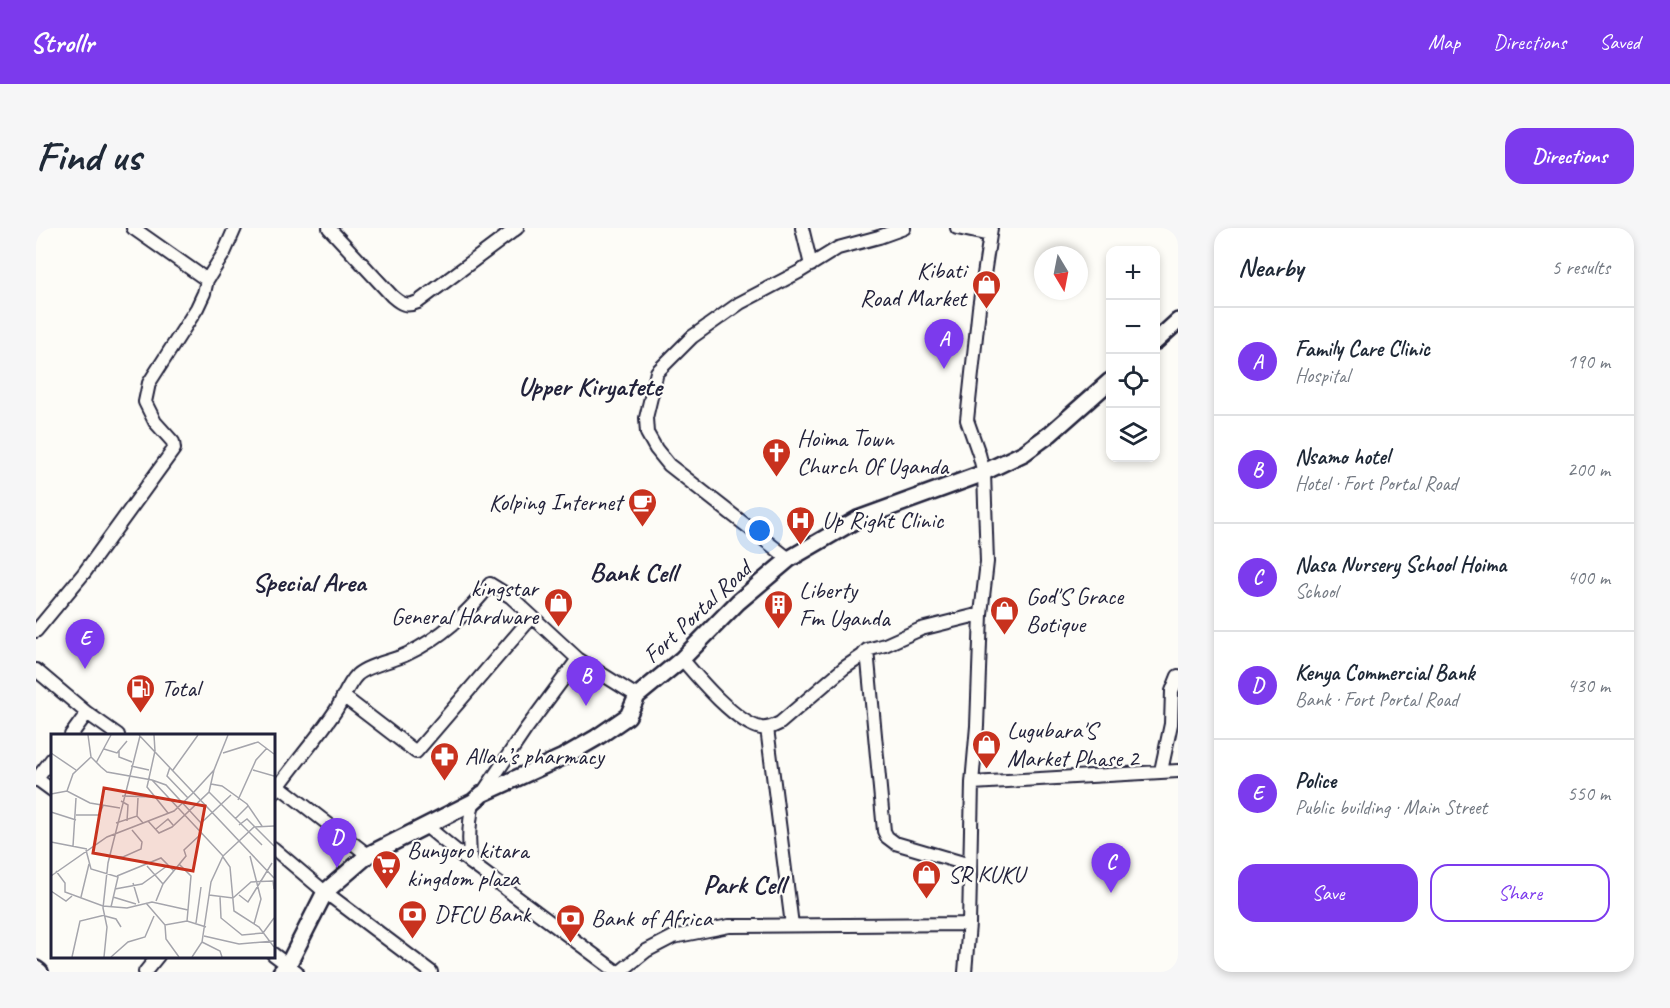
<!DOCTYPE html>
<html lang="en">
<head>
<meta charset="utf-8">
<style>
	body { margin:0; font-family:Caveat,sans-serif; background:#f6f6f7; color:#1f2937 }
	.controls { position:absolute; right:18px; top:18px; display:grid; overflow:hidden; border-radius:12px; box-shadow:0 3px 9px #0003 }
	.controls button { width:54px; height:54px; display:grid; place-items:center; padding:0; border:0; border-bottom:2px solid #e0e1e3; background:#fff; color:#1f2937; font:30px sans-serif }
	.compass { position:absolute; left:998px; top:18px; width:54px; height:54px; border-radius:50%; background:#fff; box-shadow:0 3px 9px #0003; rotate:170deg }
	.you { position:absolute; left:724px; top:303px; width:21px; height:21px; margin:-15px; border:4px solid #fff; border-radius:50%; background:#1a73e8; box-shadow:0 0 0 9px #1a73e833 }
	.badge { display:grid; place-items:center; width:39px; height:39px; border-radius:50%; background:#7c3aed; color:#fff; font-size:20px; font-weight:700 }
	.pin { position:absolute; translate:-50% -50px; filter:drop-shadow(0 2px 3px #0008) }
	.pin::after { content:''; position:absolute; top:32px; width:21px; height:18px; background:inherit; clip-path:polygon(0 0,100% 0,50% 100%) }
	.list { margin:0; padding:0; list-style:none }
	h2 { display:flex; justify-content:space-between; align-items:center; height:78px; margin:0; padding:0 24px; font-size:26px }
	h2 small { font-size:20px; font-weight:400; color:#747a83 }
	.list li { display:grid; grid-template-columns:39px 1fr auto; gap:18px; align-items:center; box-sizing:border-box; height:108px; padding:0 24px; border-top:2px solid #e0e1e3 }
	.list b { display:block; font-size:22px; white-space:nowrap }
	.list p { margin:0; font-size:20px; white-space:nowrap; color:#747a83 }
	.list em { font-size:20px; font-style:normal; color:#747a83 }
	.actions { display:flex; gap:12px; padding:18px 24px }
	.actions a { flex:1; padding:14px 0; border:2px solid #7c3aed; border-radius:18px; text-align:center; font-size:21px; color:#7c3aed }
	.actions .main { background:#7c3aed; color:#fff }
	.icon { flex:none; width:33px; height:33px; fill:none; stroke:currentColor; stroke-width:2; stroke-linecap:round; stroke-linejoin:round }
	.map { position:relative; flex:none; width:1142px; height:744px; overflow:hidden; border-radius:18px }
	header { display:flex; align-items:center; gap:36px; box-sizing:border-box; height:84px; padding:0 30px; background:#7c3aed; color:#fff }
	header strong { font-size:28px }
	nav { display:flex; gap:33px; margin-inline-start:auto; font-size:21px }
	.intro { display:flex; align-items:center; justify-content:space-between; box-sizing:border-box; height:144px; padding:0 36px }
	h1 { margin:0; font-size:42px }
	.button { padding:15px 27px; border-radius:18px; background:#7c3aed; color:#fff; font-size:21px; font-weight:700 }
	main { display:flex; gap:36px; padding:0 36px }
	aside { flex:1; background:#fff; border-radius:18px; box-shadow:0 3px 9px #0003 }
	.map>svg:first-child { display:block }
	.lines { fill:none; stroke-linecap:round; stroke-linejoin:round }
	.minor-casing { stroke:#22223b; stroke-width:16 }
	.major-casing { stroke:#22223b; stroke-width:20 }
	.minor { stroke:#fdfcf7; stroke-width:12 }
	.major { stroke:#fdfcf7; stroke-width:15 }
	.labels { text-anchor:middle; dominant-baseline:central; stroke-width:4.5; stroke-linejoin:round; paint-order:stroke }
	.poi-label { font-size:24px; fill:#22223b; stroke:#fdfcf7; text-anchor:start }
	.street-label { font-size:24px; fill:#22223b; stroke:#fdfcf7 }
	.quarter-label { font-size:27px; font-weight:bold; fill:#22223b; stroke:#fdfcf7 }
	.inset-road { fill:none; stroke:#a5a5ac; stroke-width:1.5 }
	.view { fill:#c8321e; fill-opacity:0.15; stroke:#c8321e; stroke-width:3 }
	.inset-edge { fill:none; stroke:#22223b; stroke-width:3 }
</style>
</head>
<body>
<header>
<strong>Strollr</strong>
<nav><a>Map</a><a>Directions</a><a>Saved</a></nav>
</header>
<div class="intro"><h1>Find us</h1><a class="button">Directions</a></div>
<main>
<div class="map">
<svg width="1142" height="744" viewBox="0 0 1142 744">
	<rect width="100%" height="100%" fill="#fdfcf7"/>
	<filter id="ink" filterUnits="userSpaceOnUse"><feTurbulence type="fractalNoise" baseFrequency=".0167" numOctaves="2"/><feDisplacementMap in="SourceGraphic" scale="12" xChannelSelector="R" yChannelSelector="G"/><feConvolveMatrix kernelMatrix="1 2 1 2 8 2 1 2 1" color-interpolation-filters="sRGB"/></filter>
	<g filter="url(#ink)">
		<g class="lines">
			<defs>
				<path id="minor" d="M 97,0 L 171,52
					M 293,0 L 356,68 C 365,76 370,79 382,74 L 481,0
					M 766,0 L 775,37
					M 921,0 L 954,7
					M 753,331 L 633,237 L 620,221 L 611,205 L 610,190 L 621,144 L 656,109 L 704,75 L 763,44 L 802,20 L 843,9 L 868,0
					M 0,403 L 48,345 L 138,221 L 137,214 L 119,194 L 109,174 L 113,155 L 161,80 L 168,65 L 171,52 L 188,25 L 199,0
					M 831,422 L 848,603 L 851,609 L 859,615 L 934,637
					M 646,431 C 663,451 700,495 725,500 C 732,501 738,498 744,495 L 808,440 L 826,428 L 831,422 L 849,417 L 885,401 L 945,386
					M 0,442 L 51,485 L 82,507
					M 307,468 L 380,524 L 495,390
					M 731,500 L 756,697
					M 35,507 L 51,485
					M 1125,543 L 1135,496 L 1136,463 L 1142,448
					M 1,551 L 16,562
					M 0,552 L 16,531
					M 238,554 L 332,627
					M 936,555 L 1142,543
					M 237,566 C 257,537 281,511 300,482 C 307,471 312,456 321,447 C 332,437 357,433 371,426 C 403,411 434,384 454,356 L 475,369 L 542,431 L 601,468
					M 446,566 L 490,501 L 542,431
					M 390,598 L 435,635 L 581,744
					M 237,620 L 289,664 L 395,744
					M 435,635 C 432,615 433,594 437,574
					M 237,726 L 261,744
					M 109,744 L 122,728
					M 584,744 L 610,723 L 637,709 L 693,698 L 933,696
					M 929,744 L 933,696 L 936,555 L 941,498 L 945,386 L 951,334 L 948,245 L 943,226 L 931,192 L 943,80 L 955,0"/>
				<path id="major" d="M 1120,113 L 1142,93
					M 0,741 L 4,744
					M 245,744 L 252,737 L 289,664 L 332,627 L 437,574 L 446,566 L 527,529 L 560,510 L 592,488 L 601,468 L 646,431 L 702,374 L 753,331 L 822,291 L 940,248 L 988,225 L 1014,206 L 1074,153"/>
			</defs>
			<use href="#minor" class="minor-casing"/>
			<use href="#major" class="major-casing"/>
			<use href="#minor" class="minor"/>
			<use href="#major" class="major"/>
		</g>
	</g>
	<defs>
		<symbol id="shop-pin" viewBox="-11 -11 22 30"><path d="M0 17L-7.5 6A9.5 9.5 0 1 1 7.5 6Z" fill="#c8321e" stroke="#fdfcf7"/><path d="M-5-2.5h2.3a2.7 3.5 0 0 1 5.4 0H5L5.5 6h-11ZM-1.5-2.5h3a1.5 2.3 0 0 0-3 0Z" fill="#fff"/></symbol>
		<symbol id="church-pin" viewBox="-11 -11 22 30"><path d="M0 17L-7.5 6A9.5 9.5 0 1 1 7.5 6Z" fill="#c8321e" stroke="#fdfcf7"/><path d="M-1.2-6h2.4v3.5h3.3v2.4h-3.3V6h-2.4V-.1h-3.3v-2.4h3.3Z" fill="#fff"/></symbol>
		<symbol id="cafe-pin" viewBox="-11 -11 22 30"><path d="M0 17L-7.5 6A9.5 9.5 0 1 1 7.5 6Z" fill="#c8321e" stroke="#fdfcf7"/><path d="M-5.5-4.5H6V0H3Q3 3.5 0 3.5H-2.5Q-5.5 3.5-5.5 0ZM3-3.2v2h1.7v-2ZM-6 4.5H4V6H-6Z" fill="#fff"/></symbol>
		<symbol id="hospital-pin" viewBox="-11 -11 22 30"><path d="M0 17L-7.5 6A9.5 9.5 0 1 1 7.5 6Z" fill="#c8321e" stroke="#fdfcf7"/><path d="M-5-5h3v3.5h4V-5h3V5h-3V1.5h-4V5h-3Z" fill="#fff"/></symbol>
		<symbol id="building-pin" viewBox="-11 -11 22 30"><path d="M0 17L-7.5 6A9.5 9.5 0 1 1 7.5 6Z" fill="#c8321e" stroke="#fdfcf7"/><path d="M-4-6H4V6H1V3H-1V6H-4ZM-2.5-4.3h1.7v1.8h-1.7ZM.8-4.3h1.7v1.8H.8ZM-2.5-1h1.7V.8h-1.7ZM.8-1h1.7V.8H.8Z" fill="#fff"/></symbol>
		<symbol id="fuel-pin" viewBox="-11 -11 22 30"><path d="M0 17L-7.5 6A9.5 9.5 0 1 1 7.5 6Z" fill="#c8321e" stroke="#fdfcf7"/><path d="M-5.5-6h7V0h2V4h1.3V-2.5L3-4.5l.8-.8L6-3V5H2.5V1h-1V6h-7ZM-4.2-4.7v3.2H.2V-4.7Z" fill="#fff"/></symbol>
		<symbol id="pharmacy-pin" viewBox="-11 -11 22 30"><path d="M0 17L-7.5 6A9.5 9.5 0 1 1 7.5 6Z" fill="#c8321e" stroke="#fdfcf7"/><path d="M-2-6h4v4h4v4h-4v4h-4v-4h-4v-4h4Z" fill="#fff"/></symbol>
		<symbol id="supermarket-pin" viewBox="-11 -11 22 30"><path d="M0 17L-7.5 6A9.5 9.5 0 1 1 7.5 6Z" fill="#c8321e" stroke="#fdfcf7"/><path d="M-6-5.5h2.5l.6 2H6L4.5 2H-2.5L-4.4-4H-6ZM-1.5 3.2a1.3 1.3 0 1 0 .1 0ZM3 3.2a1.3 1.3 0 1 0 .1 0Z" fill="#fff"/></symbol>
		<symbol id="bank-pin" viewBox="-11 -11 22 30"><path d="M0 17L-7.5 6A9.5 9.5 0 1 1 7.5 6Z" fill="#c8321e" stroke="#fdfcf7"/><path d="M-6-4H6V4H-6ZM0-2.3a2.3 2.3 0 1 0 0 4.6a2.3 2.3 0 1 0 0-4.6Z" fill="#fff"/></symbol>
	</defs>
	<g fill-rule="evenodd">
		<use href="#shop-pin" x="934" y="40" width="33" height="45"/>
		<use href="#church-pin" x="724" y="208" width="33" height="45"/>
		<use href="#cafe-pin" x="590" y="258" width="33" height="45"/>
		<use href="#hospital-pin" x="748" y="276" width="33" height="45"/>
		<use href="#shop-pin" x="506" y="358" width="33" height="45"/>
		<use href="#building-pin" x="726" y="360" width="33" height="45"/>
		<use href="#shop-pin" x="952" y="366" width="33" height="45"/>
		<use href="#fuel-pin" x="88" y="444" width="33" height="45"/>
		<use href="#shop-pin" x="934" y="500" width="33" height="45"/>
		<use href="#pharmacy-pin" x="392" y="512" width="33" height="45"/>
		<use href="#supermarket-pin" x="334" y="620" width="33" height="45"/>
		<use href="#shop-pin" x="874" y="630" width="33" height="45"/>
		<use href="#bank-pin" x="360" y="670" width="33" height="45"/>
		<use href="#bank-pin" x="518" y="674" width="33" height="45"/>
	</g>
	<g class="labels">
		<g class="poi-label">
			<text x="930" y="42" text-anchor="end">Kibati<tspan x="930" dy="28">Road Market</tspan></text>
			<text x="761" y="210">Hoima Town<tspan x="761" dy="28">Church Of Uganda</tspan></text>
			<text x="586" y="274" text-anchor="end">Kolping Internet</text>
			<text x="786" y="292">Up Right Clinic</text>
			<text x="502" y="360" text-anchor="end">kingstar<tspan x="502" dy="28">General Hardware</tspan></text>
			<text x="763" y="362">Liberty<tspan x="763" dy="28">Fm Uganda</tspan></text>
			<text x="990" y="368">God'S Grace<tspan x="990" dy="28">Botique</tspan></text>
			<text x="125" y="460">Total</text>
			<text x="971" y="502">Lugubara'S<tspan x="971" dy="28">Market Phase 2</tspan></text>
			<text x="429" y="528">Allan’s pharmacy</text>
			<text x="371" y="622">Bunyoro kitara<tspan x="371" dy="28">kingdom plaza</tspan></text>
			<text x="912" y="646">SR KUKU</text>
			<text x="398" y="686">DFCU Bank</text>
			<text x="555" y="690">Bank of Africa</text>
		</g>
		<g class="street-label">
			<text transform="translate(661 384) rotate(-43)">Fort Portal Road</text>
		</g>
		<g class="quarter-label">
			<text x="554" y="158">Upper Kiryatete</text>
			<text x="597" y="344">Bank Cell</text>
			<text x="273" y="354">Special Area</text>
			<text x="708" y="656">Park Cell</text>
		</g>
	</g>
	<g transform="translate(15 506)">
		<rect width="224" height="224" fill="#fdfcf7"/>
		<path class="inset-road" d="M 37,1 L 40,23 L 50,33 L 56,38 L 101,46 L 172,122 L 203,93 L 223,92M 88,1 L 223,144M 103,1 L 104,17 L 96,53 L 117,79M 53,15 L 66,19 L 76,7M 68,17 L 68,23 L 81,28M 0,19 L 25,36M 172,19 L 207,8 L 223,20M 45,29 L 60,1M 80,32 L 98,36M 119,33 L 116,42 L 137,64M 122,36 L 147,1M 202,36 L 223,42M 101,46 L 115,51 L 150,89M 160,50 L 171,52 L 196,70 L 211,92M 16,57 L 22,40 L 40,23M 158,58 L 211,111M 142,59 L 163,36 L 177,1M 0,60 L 16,57 L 39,69 L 69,74M 71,62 L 102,63M 187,66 L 205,26 L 216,14M 70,67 L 77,71 L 76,87M 0,78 L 25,86M 25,81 L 48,81 L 52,72M 86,82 L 87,64M 184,85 L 197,72M 97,87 L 108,99 L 121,93 L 158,58 L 163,36M 65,89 L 86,82 L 92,89M 149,90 L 180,61M 188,91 L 196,85 L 223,112M 105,95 L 117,85 L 122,91M 0,108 L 36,115M 22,112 L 25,64M 35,116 L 40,135 L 67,143 L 60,173M 58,122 L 72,123 L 90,115 L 91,108 L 81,96M 199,122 L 210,165 L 203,190M 172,123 L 179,133 L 183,177 L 208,193 L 223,213M 128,130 L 140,142 L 136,187M 96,132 L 112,150M 5,137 L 14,149 L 14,158 L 52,172 L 76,174 L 101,168 L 137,176M 0,142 L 56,103 L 123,77 L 142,59M 66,142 L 110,124 L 123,137M 82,149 L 88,169M 64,155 L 91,150 L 116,132M 0,157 L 15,167 L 21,162M 158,161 L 182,164 L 200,148 L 222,147 L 223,155M 188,161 L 197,168 L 221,129M 30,163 L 38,130M 62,163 L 85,170M 169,163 L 170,184 L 191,201 L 212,199 L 223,184M 105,167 L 112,150 L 135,122 L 133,116 L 150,100M 95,169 L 114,191 L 136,187 L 155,193M 54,182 L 65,185 L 70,193M 145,189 L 150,153M 114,191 L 115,205 L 128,223M 153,202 L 188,210 L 223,207M 151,208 L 169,217 L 171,223M 21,223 L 29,187 L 54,181M 53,223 L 56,193 L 52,174 L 57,129 L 89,2M 60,223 L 77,208 L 94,203 L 103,182M 141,223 L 151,208 L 160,148 L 172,122"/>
		<path class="view" d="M 53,54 L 154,72 L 142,137 L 42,119 Z"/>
		<rect width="224" height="224" class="inset-edge"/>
	</g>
</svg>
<div class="controls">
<button>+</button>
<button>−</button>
<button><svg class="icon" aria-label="locate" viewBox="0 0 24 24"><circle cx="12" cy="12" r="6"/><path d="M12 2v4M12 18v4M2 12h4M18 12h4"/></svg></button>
<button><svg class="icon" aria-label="layers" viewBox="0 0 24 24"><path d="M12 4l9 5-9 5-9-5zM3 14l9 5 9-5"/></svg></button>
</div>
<svg class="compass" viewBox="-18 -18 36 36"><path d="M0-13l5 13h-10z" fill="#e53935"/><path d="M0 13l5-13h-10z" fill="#747a83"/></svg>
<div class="you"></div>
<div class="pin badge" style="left:908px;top:141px">A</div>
<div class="pin badge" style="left:550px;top:478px">B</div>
<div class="pin badge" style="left:1075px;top:665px">C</div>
<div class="pin badge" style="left:301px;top:640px">D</div>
<div class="pin badge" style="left:49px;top:441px">E</div>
</div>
<aside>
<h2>Nearby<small>5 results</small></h2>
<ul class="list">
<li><span class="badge">A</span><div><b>Family Care Clinic</b><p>Hospital</p></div><em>190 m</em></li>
<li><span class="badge">B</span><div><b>Nsamo hotel</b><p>Hotel · Fort Portal Road</p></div><em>200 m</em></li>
<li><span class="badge">C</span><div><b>Nasa Nursery School Hoima</b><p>School</p></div><em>400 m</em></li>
<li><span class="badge">D</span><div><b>Kenya Commercial Bank</b><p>Bank · Fort Portal Road</p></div><em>430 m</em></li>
<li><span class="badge">E</span><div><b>Police</b><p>Public building · Main Street</p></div><em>550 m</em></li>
</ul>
<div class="actions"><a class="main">Save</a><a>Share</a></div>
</aside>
</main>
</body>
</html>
